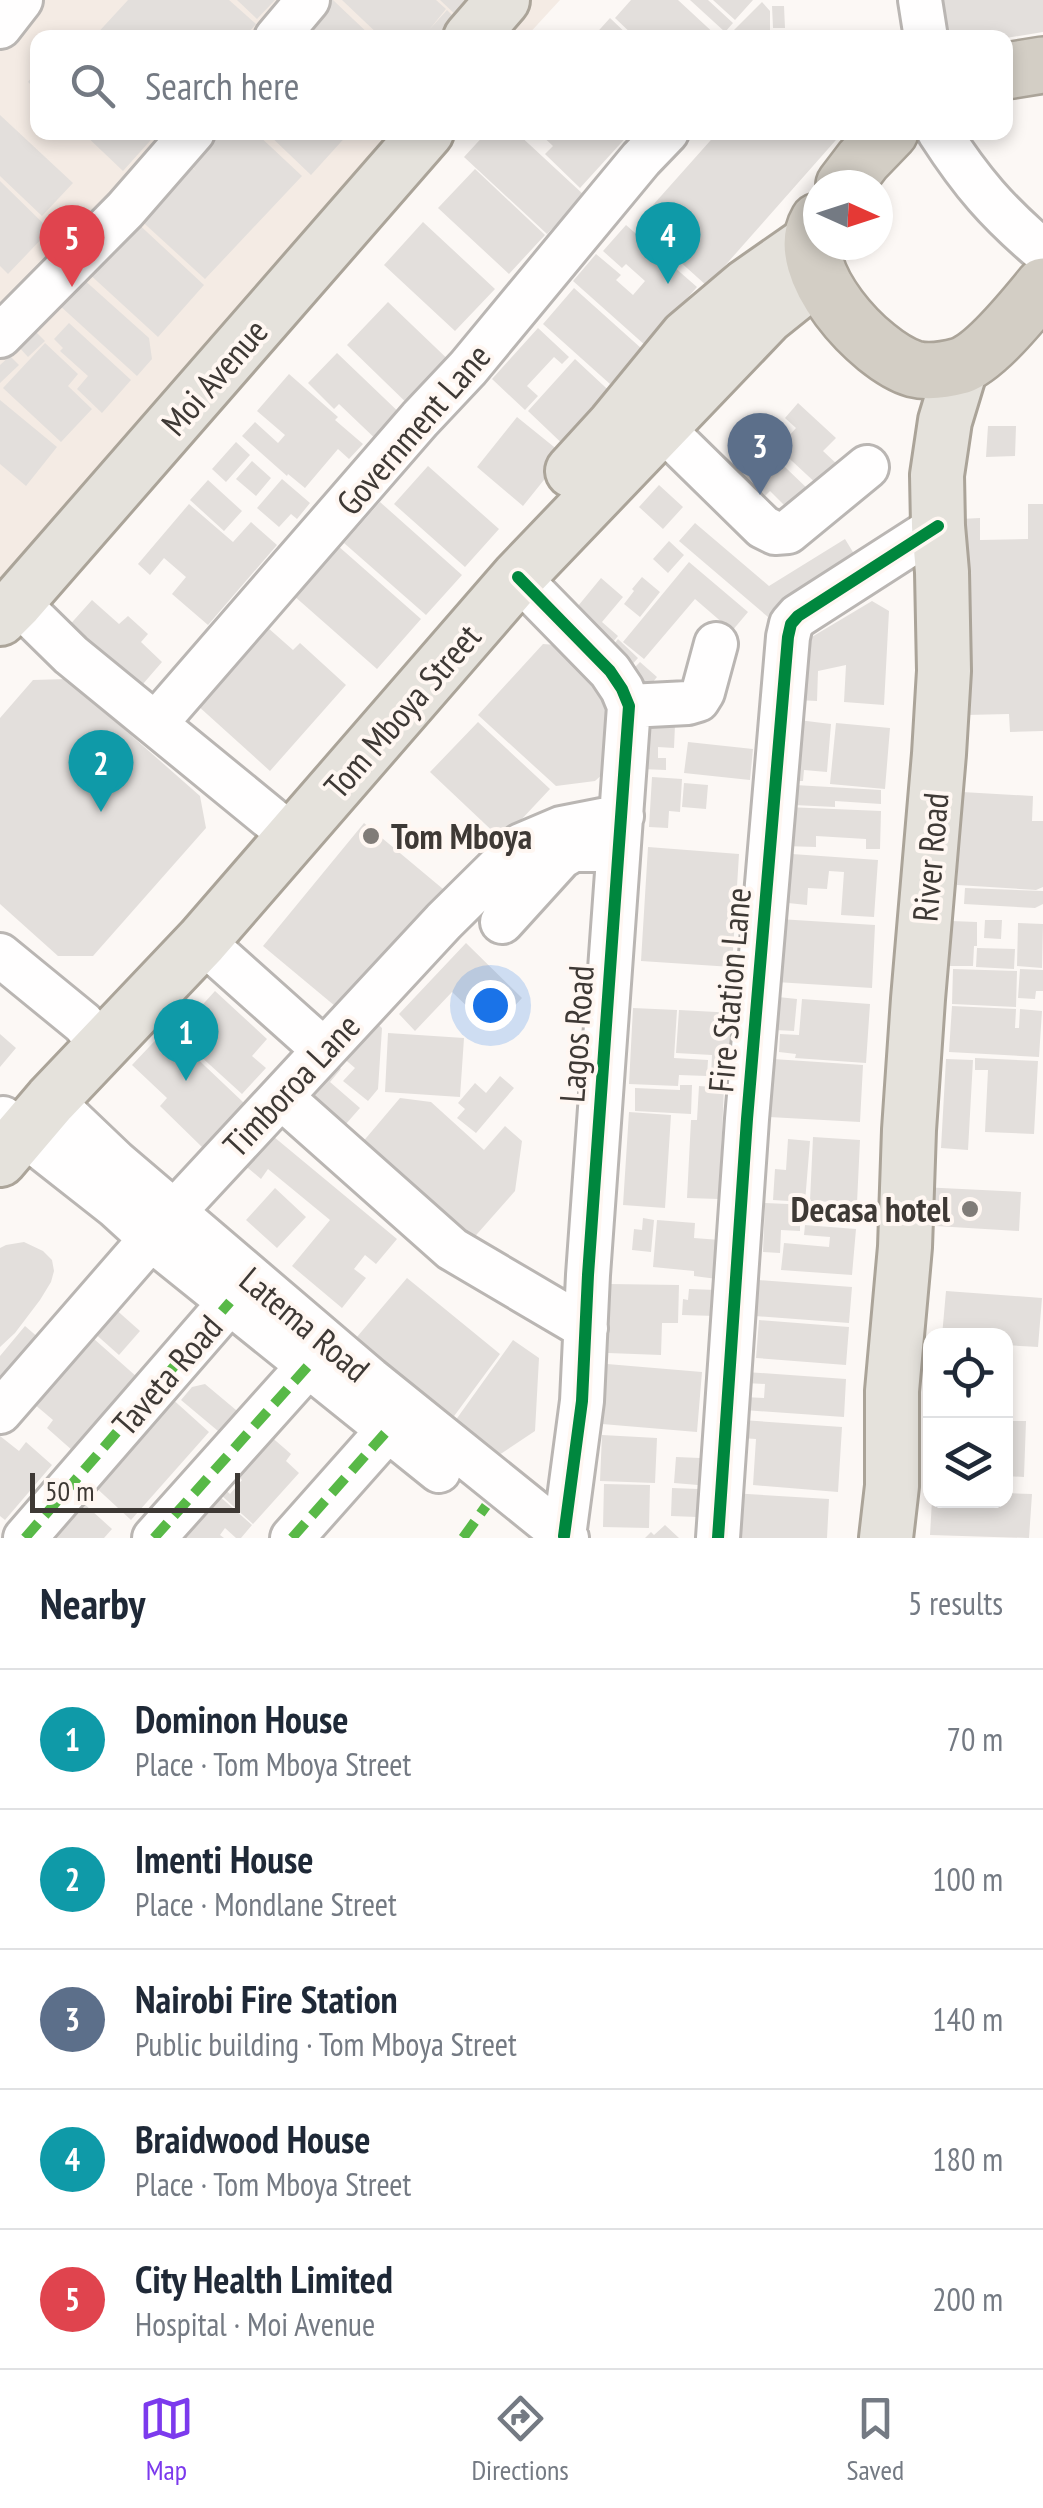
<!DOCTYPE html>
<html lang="en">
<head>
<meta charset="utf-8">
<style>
	body { margin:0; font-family:"PT Sans Narrow",sans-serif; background:#f2f2f3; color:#1f2937 }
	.controls { position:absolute; right:30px; bottom:30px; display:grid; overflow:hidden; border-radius:20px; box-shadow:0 5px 15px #0003 }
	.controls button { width:90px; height:90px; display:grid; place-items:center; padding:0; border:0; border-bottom:2px solid #e0e1e3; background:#fff; color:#1f2937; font:50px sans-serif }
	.compass { position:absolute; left:803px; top:170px; width:90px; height:90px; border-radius:50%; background:#fff; box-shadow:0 5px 15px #0003; rotate:93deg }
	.scale { position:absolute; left:30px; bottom:25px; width:210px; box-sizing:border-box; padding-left:10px; border:5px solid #3e3935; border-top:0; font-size:28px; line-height:35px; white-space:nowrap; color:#3e3935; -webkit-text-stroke:8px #fff7f2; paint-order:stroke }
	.you { position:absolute; left:490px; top:1005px; width:35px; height:35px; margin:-25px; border:8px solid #fff; border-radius:50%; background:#1a73e8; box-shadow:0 0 0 15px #1a73e833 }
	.badge { display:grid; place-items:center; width:65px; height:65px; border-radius:50%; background:#7c3aed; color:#fff; font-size:32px; font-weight:700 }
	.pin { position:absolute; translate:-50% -82px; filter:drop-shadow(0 2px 5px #0008) }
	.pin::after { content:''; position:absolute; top:52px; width:35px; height:30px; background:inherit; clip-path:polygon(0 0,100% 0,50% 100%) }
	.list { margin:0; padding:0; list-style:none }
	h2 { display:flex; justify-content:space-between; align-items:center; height:130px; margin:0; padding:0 40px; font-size:42px }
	h2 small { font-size:32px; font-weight:400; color:#747a83 }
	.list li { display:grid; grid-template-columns:65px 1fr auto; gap:30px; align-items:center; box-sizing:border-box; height:140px; padding:0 40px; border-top:2px solid #e0e1e3 }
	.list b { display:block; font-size:38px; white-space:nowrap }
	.list p { margin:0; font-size:32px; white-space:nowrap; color:#747a83 }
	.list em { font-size:32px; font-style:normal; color:#747a83 }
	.icon { flex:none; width:55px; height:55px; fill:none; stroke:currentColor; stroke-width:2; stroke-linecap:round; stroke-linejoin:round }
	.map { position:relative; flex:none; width:1043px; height:1538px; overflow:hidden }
	.search { position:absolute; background:#fff; box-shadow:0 5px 15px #0003; left:30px; right:30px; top:30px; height:110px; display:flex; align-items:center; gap:25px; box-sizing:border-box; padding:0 35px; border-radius:20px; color:#747a83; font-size:38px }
	.sheet { height:830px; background:#fff }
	nav { display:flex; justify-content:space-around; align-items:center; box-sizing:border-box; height:140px; border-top:2px solid #e0e1e3; background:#fff; font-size:28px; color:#747a83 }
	nav a { display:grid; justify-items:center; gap:5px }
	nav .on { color:#7c3aed }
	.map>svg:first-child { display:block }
	.built { fill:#f4ebe4 }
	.building { fill:#e3dfdc }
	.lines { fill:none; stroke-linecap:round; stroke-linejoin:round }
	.minor-casing { stroke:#bab6b3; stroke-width:48 }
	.major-casing { stroke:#aba499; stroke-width:58 }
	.highway-casing { stroke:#aba499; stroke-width:60 }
	.minor { stroke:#fffefe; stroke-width:42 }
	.major { stroke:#e5e2dc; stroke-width:52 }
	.highway { stroke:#d3cec5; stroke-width:55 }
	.quiet { stroke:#58b947; stroke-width:10; stroke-dasharray:20 10; stroke-linecap:butt }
	.cycleway-casing { stroke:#fff7f2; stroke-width:19 }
	.cycleway { stroke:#00873e; stroke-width:12 }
	.poi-dot { fill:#807c78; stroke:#fff7f2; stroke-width:4 }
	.labels { text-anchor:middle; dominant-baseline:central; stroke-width:8; stroke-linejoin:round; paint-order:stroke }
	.street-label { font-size:35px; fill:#3e3935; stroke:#fff7f2 }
	.poi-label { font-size:35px; font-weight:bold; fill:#3e3935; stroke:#fff7f2; text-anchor:start }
</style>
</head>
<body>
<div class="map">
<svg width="1043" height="1538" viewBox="0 0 1043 1538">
	<rect width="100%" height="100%" fill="#fcf8f5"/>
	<path class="built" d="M 0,0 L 560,0 L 526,37 L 38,38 L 38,132 L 442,133 L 0,629 Z"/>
	<path class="building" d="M 128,0 L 229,0 L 256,24 L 244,38 L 93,38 Z
		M 237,0 L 275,0 L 257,19 Z
		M 330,0 L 333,0 L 373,38 L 296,38 Z
		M 342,0 L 436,0 L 446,9 L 429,30 L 447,10 L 455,18 L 437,38 L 382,38 Z
		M 440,0 L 476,0 L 459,18 Z
		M 631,0 L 678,0 L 719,38 L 636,38 L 615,18 Z
		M 690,0 L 708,0 L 733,23 L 725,32 Z
		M 713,0 L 753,0 L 735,20 Z
		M 938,0 L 1043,0 L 1043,32 L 1006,38 L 947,38 Z
		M 762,2 L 770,11 L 770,38 L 742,38 L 734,30 Z
		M 772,6 L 784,6 L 785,28 L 773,28 Z
		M 610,18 L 631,38 L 592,38 Z
		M 789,30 L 836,30 L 836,38 L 789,38 Z
		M 38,69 L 38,91 L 28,82 Z
		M 0,115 L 73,183 L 42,216 L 0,176 Z
		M 82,132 L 158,132 L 123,171 Z
		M 210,132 L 255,132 L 302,176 L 205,279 L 135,215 L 184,160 L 196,171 L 186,159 Z
		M 266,132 L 350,132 L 311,175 Z
		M 487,132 L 516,132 L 584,195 L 547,234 L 464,157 Z
		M 538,132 L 631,132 L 580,188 L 545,154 L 553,146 Z
		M 718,132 L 843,132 L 707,286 L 637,223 Z
		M 475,169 L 545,235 L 509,274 L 438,208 Z
		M 0,181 L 50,230 L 8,274 L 0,266 Z
		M 133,219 L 204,285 L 158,337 L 86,271 Z
		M 423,222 L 495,289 L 455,331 L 384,265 Z
		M 626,225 L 697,287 L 646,346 L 573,281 L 596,254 L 621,275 L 616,280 L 633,295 L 645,281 L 626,264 L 622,268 L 603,251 Z
		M 82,278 L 149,338 L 152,359 L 137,376 L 58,304 Z
		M 574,288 L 642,349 L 610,384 L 543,324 Z
		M 388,302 L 458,369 L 417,413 L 347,345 Z
		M 69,323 L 131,380 L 102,413 L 77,389 L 88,376 L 60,351 L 63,348 L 54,339 Z
		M 538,328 L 569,357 L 562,364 L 554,357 L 527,386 L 538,396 L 525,410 L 492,379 Z
		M 34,330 L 45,341 L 28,357 L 18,346 Z
		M 45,343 L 78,374 L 68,386 L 92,409 L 61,442 L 3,388 Z
		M 337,353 L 407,420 L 383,446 L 339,404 L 334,409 L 308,383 Z
		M 10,356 L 19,365 L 0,383 L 0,365 Z
		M 575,359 L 618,399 L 570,451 L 528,411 Z
		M 289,374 L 338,417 L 335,420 L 363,444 L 349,459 L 338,449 L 305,488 L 288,474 L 287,476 L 242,436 L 255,422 L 278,443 L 285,435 L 257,411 Z
		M 0,400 L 57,447 L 26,486 L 0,464 Z
		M 798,403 L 836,438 L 823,451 L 839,466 L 820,487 L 778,448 L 796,428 L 785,418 Z
		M 517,417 L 564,455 L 523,506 L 477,467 Z
		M 988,426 L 1016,426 L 1015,456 L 986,457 Z
		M 236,442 L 250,455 L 226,482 L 212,469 Z
		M 762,445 L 811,492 L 791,512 L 770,491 L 756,505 L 730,479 Z
		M 252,461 L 271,478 L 256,496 L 236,479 Z
		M 428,466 L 499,529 L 465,567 L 394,504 Z
		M 282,479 L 310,503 L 297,519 L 291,514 L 279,527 L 257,508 Z
		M 208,480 L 242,511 L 224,531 L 190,500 Z
		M 659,485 L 683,507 L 663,529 L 639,507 Z
		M 380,502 L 462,575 L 426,615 L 344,543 Z
		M 189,504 L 233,542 L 251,522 L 277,545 L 208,625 L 172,594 L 186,577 L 164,558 L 150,575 L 138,564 Z
		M 1028,504 L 1043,504 L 1043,731 L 1010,732 L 1009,714 L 966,715 L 960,519 L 980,518 L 980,540 L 1028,539 Z
		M 695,523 L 769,586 L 845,539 L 859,562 L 768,617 L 679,541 Z
		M 669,541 L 684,555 L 668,573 L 653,559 Z
		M 337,545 L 421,619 L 377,669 L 293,595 Z
		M 689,562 L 748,612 L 732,631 L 695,599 L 644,659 L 623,642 Z
		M 642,577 L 660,592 L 640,617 L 624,604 L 634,591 L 632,589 Z
		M 601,578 L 623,597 L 602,622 L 618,636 L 609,647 L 569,617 Z
		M 92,600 L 119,624 L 128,616 L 148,634 L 141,642 L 162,662 L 136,692 L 66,629 Z
		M 872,601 L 889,611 L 884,705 L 844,702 L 846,665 L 818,671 L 817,701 L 797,700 L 800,644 Z
		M 267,627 L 293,650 L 300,643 L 346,685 L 270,771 L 197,705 Z
		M 618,639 L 638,658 L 630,667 L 610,649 Z
		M 543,644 L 570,646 L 616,696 L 624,755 L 595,781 L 556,786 L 478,715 Z
		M 640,662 L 657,677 L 648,688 L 630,672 Z
		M 67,679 L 200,796 L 206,828 L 93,956 L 58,956 L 0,904 L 0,718 L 33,680 Z
		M 798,720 L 831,724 L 827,772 L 804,770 L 803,781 L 792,781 Z
		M 478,722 L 550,789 L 502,840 L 430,772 Z
		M 836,723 L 890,728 L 885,789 L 830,784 Z
		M 643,724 L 675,725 L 674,748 L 658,747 L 658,758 L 666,758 L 666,770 L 641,769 Z
		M 688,742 L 753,749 L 750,780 L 684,773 Z
		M 652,777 L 682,779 L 680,812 L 669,811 L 668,828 L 649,827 Z
		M 684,783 L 708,785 L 706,809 L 682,807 Z
		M 795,785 L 881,790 L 881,804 L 835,801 L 835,807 L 794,805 Z
		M 962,792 L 1033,796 L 1032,821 L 1043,821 L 1043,887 L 1036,890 L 957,885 Z
		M 786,807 L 881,811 L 880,849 L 866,849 L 866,839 L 816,836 L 816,847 L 784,846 Z
		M 364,823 L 449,894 L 347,1016 L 263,946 Z
		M 648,847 L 739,854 L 732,967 L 641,961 Z
		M 792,854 L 878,860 L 874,917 L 841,915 L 844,872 L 829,871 L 827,889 L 808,888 L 807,905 L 788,903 Z
		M 965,888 L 1043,891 L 1043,904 L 1035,908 L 964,904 Z
		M 779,919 L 875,925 L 872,988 L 776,982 Z
		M 985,920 L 1002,920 L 1001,939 L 984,938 Z
		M 951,921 L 977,922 L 977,946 L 974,946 L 973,966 L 950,966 Z
		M 1018,923 L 1043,924 L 1042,968 L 1017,966 Z
		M 466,943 L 522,998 L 492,1030 L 452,992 L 415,1031 L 399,1014 Z
		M 977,948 L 1015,949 L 1014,969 L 976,967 Z
		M 953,969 L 1017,971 L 1016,1007 L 952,1004 Z
		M 1020,969 L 1043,970 L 1043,991 L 1036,991 L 1035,999 L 1018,998 Z
		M 215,991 L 267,1039 L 252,1056 L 266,1068 L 242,1094 L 176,1034 Z
		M 778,997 L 797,999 L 794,1031 L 775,1030 Z
		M 802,999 L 870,1004 L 866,1063 L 795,1058 L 796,1054 L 779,1052 L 780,1034 L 799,1035 Z
		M 952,1006 L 1016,1009 L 1015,1028 L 1019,1028 L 1020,1009 L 1042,1011 L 1039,1057 L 949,1052 Z
		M 633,1008 L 677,1010 L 674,1058 L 708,1060 L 707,1076 L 679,1075 L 678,1086 L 629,1084 Z
		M 679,1010 L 735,1013 L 731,1077 L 711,1076 L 712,1055 L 676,1053 Z
		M 372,1019 L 382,1028 L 378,1089 L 368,1101 L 343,1081 L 355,1068 L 341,1056 Z
		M 166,1029 L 244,1103 L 203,1148 L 160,1106 L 167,1098 L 132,1065 Z
		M 388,1033 L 464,1038 L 460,1097 L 385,1092 Z
		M 0,1034 L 16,1048 L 0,1067 Z
		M 328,1058 L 341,1069 L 330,1082 L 360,1108 L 338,1133 L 295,1095 Z
		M 975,1058 L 1038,1061 L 1034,1134 L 985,1132 L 988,1070 L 975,1070 Z
		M 773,1059 L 863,1065 L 860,1122 L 769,1117 Z
		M 946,1059 L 973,1060 L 968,1150 L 941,1148 Z
		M 500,1076 L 514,1088 L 476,1133 L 457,1118 L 465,1109 L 458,1103 L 475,1083 L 486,1093 Z
		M 680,1085 L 692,1085 L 691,1114 L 635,1111 L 635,1088 L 680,1090 Z
		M 699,1086 L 724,1088 L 719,1199 L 687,1198 L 691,1120 L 697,1120 Z
		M 400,1098 L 431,1102 L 484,1150 L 505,1126 L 522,1141 L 515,1191 L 470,1242 L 361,1144 Z
		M 629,1112 L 671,1115 L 665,1208 L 623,1205 Z
		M 262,1127 L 397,1239 L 376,1264 L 365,1255 L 354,1269 L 366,1278 L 342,1308 L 292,1266 L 330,1220 L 268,1169 L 261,1179 L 236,1158 Z
		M 813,1137 L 860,1140 L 857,1203 L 810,1201 Z
		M 788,1139 L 810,1141 L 805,1202 L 773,1200 L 775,1169 L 786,1170 Z
		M 921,1187 L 1021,1192 L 1019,1231 L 919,1225 Z
		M 275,1188 L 306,1217 L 277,1248 L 246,1220 Z
		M 765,1203 L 855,1207 L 854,1223 L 800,1221 L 800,1231 L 781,1230 L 780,1253 L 763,1252 Z
		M 643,1218 L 654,1220 L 651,1252 L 632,1250 L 634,1229 L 642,1230 Z
		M 657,1220 L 695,1223 L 694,1238 L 720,1240 L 717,1279 L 694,1276 L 694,1271 L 653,1267 Z
		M 805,1225 L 856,1229 L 852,1275 L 781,1270 L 784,1243 L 829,1247 L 830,1237 L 804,1235 Z
		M 24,1242 L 43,1251 L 52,1260 L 54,1271 L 51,1282 L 40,1300 L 15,1333 L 0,1347 L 0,1248 L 6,1245 Z
		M 407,1278 L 500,1354 L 446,1427 L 351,1344 Z
		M 758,1280 L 852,1287 L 849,1323 L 755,1316 Z
		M 610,1284 L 679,1285 L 678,1323 L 662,1323 L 661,1355 L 608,1353 Z
		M 689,1289 L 717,1290 L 716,1316 L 682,1315 L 683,1299 L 688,1300 Z
		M 946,1291 L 1042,1298 L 1038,1347 L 1006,1345 L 1006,1336 L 942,1336 Z
		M 113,1307 L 140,1331 L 119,1355 L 92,1331 Z
		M 759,1320 L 849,1327 L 846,1365 L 756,1358 Z
		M 25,1326 L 40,1339 L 4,1382 L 0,1379 L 0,1356 Z
		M 85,1331 L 137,1377 L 73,1451 L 47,1428 L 53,1420 L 27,1398 Z
		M 513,1340 L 539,1358 L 535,1431 L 493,1459 L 450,1428 Z
		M 607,1364 L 702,1372 L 697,1432 L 602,1424 Z
		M 746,1372 L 846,1379 L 844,1417 L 744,1410 L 744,1397 L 764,1398 L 765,1384 L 745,1383 Z
		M 205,1384 L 242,1415 L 224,1436 L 181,1400 L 192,1387 Z
		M 169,1396 L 209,1432 L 131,1520 L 91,1483 Z
		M 742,1420 L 842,1427 L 838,1492 L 753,1485 L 756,1439 L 741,1438 Z
		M 1006,1421 L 1026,1421 L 1024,1477 L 1006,1476 Z
		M 261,1428 L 291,1454 L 286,1461 L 299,1473 L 253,1524 L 211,1486 L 216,1481 L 230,1494 L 242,1480 L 226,1467 Z
		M 602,1435 L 657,1438 L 655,1483 L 600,1481 Z
		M 0,1436 L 19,1451 L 26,1442 L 52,1465 L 5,1520 L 0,1516 Z
		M 676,1457 L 700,1458 L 698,1485 L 674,1483 Z
		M 604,1484 L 650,1485 L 649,1528 L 603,1527 Z
		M 209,1487 L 252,1525 L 241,1538 L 236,1538 L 225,1528 L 220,1535 L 224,1538 L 166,1538 Z
		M 672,1488 L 698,1489 L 697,1517 L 671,1516 Z
		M 731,1493 L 829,1499 L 827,1538 L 728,1538 Z
		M 1006,1493 L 1032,1494 L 1029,1538 L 930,1535 L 932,1500 L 1006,1500 Z
		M 80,1500 L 112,1529 L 104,1538 L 46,1538 Z
		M 665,1525 L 679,1538 L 645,1538 L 651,1532 L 654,1535 Z"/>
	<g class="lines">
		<defs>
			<path id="minor" d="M 920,0 L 926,38
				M 0,27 L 21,0
				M 276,38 L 308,0
				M 939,132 C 972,183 997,212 1043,251
				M 0,336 L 125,210 L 193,132
				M 661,427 L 763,527 L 775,533 L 788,532 L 867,467
				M 518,577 L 610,671 L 622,689 L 629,706 L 588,1275 L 582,1401 L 564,1536
				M 17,602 L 71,655 L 292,836
				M 629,706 L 688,703 L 698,700 L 703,692 L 716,644
				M 156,723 L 420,419 L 468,368 L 641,159 L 667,132
				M 502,922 L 561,857 L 573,850 L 609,850
				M 202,941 L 324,1050
				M 0,955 L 83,1023 L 103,1048
				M 281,1097 L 452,1249 L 586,1328
				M 51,1100 L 116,1162 L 370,1379 L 567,1538
				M 3,1118 L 116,1207 L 151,1239 L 439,1471
				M 0,1412 L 174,1212 L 444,921 L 521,845 L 561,828 L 622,816
				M 25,1538 L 230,1302
				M 154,1538 L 308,1366
				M 292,1538 L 387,1431
				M 718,1538 L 747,1119 L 788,637 L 791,624 L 798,616 L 938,526"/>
			<path id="major" d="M 470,38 L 503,0
				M 572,471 L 614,425 L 687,336 L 746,286 L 809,242
				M 0,619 L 17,602 L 427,132
				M 0,1160 L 51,1100 L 202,941 L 518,577 L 767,317 L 818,276
				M 886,1538 L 892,1486 L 892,1391 L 905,1247 L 909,1130 L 918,999 L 939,754 L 944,671 L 942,572 L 938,526 L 937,475 L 945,421 L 962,365"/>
			<path id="highway" d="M 1006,71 L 1043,65
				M 844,185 L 863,160 L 890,132
				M 818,221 C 790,269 870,356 914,369 C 929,373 945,370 960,366 C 986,357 1025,308 1043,286"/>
		</defs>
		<use href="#minor" class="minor-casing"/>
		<use href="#major" class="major-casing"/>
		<use href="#highway" class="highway-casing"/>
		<use href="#minor" class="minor"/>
		<use href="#major" class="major"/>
		<use href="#highway" class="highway"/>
		<path class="quiet" d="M 25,1538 L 230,1302
			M 154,1538 L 308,1366
			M 292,1538 L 387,1431
			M 463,1538 L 486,1506"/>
		<defs>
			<path id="cycleway" d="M 518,577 L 610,671 L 622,689 L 629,706 L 588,1275 L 582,1401 L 564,1536
				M 718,1538 L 747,1119 L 788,637 L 791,624 L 798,616 L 938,526"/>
		</defs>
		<use href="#cycleway" class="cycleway-casing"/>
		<use href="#cycleway" class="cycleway"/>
	</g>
	<g class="poi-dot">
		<circle cx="371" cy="836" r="10"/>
		<circle cx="970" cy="1209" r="10"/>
	</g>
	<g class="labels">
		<g class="street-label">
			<text transform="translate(214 377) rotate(-49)">Moi Avenue</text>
			<text transform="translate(413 429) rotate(-49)">Government Lane</text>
			<text transform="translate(402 711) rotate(-49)">Tom Mboya Street</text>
			<text transform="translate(930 857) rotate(-85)">River Road</text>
			<text transform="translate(729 990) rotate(-85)">Fire Station Lane</text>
			<text transform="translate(576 1034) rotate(-86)">Lagos Road</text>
			<text transform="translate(291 1085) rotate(-47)">Timboroa Lane</text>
			<text transform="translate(305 1324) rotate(40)">Latema Road</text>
			<text transform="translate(167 1375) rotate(-49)">Taveta Road</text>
		</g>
		<g class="poi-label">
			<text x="391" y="836">Tom Mboya</text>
			<text x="950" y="1209" text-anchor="end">Decasa hotel</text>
		</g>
	</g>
</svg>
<div class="controls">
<button><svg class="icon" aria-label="locate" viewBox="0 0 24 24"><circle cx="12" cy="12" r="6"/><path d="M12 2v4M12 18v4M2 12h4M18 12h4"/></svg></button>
<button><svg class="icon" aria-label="layers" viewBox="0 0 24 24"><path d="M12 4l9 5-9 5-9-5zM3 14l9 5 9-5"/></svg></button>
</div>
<svg class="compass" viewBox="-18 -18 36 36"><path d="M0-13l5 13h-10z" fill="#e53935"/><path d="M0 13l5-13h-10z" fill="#747a83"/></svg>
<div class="scale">50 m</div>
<div class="you"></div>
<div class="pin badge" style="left:186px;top:1081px;background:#0f9aa8">1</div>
<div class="pin badge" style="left:101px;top:812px;background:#0f9aa8">2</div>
<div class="pin badge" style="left:760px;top:495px;background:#5c6f8a">3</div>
<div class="pin badge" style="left:668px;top:284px;background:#0f9aa8">4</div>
<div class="pin badge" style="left:72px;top:287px;background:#e0444e">5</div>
<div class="search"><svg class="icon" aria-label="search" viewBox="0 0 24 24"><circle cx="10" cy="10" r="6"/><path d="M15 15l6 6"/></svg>Search here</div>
</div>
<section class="sheet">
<h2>Nearby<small>5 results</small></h2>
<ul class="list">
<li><span class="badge" style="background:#0f9aa8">1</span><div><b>Dominon House</b><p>Place · Tom Mboya Street</p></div><em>70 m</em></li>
<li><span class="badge" style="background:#0f9aa8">2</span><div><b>Imenti House</b><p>Place · Mondlane Street</p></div><em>100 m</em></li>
<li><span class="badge" style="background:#5c6f8a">3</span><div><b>Nairobi Fire Station</b><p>Public building · Tom Mboya Street</p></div><em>140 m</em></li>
<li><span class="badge" style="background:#0f9aa8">4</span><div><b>Braidwood House</b><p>Place · Tom Mboya Street</p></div><em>180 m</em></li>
<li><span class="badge" style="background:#e0444e">5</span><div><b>City Health Limited</b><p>Hospital · Moi Avenue</p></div><em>200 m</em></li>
</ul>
</section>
<nav>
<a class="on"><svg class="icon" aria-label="map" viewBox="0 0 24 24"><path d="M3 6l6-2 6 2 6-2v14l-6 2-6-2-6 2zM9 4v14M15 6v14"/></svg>Map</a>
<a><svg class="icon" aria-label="directions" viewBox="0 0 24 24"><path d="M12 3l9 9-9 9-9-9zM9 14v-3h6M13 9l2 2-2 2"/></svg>Directions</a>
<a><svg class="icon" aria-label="saved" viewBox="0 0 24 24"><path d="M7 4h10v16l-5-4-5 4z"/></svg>Saved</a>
</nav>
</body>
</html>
